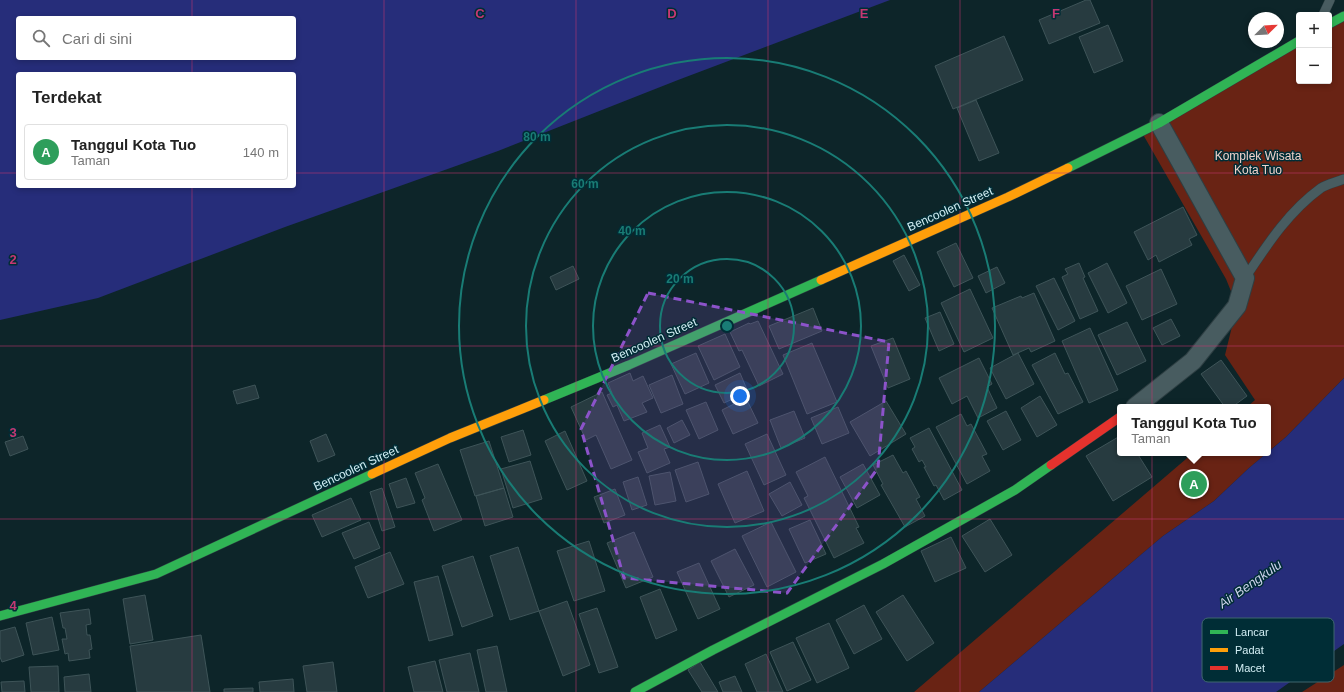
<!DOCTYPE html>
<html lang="id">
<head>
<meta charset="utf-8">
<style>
	body { margin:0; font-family:Helvetica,sans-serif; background:#f6f6f6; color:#222 }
	.controls { position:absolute; right:12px; top:12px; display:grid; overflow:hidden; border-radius:4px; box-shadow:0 2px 6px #0003 }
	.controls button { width:36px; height:36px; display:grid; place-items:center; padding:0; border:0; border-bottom:1px solid #e0e0e0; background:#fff; color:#222; font:20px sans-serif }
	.compass { position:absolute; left:1248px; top:12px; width:36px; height:36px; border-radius:50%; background:#fff; box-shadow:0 2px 6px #0003; rotate:66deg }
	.you { position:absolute; left:740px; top:396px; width:14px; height:14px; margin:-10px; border:3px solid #fff; border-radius:50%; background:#1a73e8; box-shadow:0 0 0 6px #1a73e833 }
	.badge { display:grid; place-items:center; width:26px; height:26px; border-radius:50%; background:#525e61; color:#fff; font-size:13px; font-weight:700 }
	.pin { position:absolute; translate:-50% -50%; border:2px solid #fff; box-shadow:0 1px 4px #0006 }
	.popup { position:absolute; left:1117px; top:404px; width:154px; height:52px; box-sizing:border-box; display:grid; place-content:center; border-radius:4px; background:#fff; filter:drop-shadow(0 1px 3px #0005); font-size:13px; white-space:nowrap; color:#767676 }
	.popup b { font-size:15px; color:#222 }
	.popup::after { content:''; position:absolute; left:50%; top:100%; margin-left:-8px; border:8px solid transparent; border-top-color:#fff }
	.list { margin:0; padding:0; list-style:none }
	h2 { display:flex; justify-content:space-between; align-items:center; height:52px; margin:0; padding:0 16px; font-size:17px }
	h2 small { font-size:13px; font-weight:400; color:#767676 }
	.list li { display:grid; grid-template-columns:26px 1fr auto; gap:12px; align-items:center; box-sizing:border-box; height:56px; margin:0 8px 8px; padding:0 8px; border:1px solid #e0e0e0; border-radius:4px }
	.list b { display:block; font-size:15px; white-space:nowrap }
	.list p { margin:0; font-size:13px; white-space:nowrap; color:#767676 }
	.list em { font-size:13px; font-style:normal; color:#767676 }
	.icon { flex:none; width:22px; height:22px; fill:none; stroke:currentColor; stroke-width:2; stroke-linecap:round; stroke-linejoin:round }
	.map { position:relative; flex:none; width:1344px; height:692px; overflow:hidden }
	.search { position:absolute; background:#fff; box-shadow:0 2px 6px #0003; left:16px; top:16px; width:280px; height:44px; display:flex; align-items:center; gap:10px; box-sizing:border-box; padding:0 14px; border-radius:4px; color:#767676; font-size:15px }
	.panel { position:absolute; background:#fff; box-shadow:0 2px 6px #0003; left:16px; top:72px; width:280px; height:116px; border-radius:4px }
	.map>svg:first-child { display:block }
	.green { fill:#692314 }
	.water { fill:#262d7a; fill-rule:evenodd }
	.building { fill:#273b40; stroke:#3e5458 }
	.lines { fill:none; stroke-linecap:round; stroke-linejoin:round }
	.lane-casing { stroke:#2e3f43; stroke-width:10 }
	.street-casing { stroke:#2e3f43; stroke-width:20 }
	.fast-casing { stroke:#2e3f43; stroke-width:10 }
	.slow-casing { stroke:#2e3f43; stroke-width:10 }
	.jam-casing { stroke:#2e3f43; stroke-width:10 }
	.lane { stroke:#485c60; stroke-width:9 }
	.street { stroke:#485c60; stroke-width:18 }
	.fast { stroke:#30b455; stroke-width:9 }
	.slow { stroke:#ff9f0a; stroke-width:9 }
	.jam { stroke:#e5322d; stroke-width:9 }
	.marked { fill:#8c53ca; fill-opacity:0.2; stroke:#8c53ca; stroke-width:3; stroke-dasharray:8 5; stroke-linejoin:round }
	.grid { fill:none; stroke:#c43872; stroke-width:1; stroke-opacity:0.55 }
	.ring { fill:none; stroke:#197c75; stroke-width:2 }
	.labels { text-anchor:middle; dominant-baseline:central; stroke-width:3; stroke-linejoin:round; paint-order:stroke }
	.park-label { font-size:12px; fill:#eed1ca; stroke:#002d36 }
	.street-label { font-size:12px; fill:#d2eef4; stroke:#002d36 }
	.water-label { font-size:13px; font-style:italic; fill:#ced4ed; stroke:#002d36 }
	.key { fill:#002d36; stroke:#3f676f; stroke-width:1 }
	.key-label { font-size:11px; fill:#d2eef4 }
	.grid-label { font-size:13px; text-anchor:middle; font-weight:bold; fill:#c43872; stroke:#002d36; stroke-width:3; stroke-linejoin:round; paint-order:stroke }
	.centre { fill:#197c75; stroke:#002d36; stroke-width:2 }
	.ring-label { font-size:12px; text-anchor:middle; font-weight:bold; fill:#197c75; stroke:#002d36; stroke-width:3; stroke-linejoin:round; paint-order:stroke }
</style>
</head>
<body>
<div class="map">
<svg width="1344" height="692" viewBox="0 0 1344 692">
	<rect width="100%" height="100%" fill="#0d2529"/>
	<path class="green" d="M 1344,18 L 1344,378 L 1286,437 L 1268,452 L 1268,407 L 1247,407 L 1255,400 L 1225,355 L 1237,306 L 1226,279 L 1141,131 L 1299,41 L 1299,81 L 1329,81 L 1329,25 Z
		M 1193,453 L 1267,453 L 1249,468 L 1214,501 L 1163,536 L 979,692 L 914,692 Z
		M 1344,665 L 1344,692 L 1302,692 Z"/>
	<path class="water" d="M 0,0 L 890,0 L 678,80 L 498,151 L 285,227 L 98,298 L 0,320 ZM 18,18 L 294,18 L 294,58 L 18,58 ZM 18,74 L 294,74 L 294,186 L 18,186 Z
		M 1344,378 L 1344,644 L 1276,692 L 979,692 L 1163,536 L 1214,501 L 1249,468 L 1286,437 Z"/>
	<path class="building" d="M 1086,0 L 1090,0 L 1100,23 L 1049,44 L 1039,20 Z
		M 1108,25 L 1123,61 L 1094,73 L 1079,37 Z
		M 1004,36 L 1023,80 L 953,109 L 935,66 Z
		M 976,100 L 999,153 L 979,161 L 957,108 Z
		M 1183,207 L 1197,235 L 1189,239 L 1192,245 L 1159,262 L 1156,255 L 1148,260 L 1134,232 Z
		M 956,243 L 973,278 L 954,287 L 937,252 Z
		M 904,255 L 920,285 L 909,291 L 893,261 Z
		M 1079,263 L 1085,277 L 1083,278 L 1098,311 L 1080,319 L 1062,277 L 1068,274 L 1065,269 Z
		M 1107,263 L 1127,303 L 1108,313 L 1088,273 Z
		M 573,266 L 579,279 L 556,290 L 550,277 Z
		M 997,267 L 1005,283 L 986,293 L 978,276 Z
		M 1161,269 L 1177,304 L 1142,320 L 1126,286 Z
		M 1054,278 L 1075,321 L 1058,330 L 1036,286 Z
		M 970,289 L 993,338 L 964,352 L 941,303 Z
		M 1034,293 L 1055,341 L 1031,352 L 1029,348 L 1013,355 L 992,308 L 1021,296 L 1022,298 Z
		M 813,308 L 822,331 L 779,349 L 769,326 Z
		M 940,312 L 954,344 L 939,351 L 925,318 Z
		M 1171,319 L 1180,336 L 1162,345 L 1153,328 Z
		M 758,321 L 783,374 L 759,386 L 742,350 L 739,351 L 730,332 L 749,323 L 750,324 Z
		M 1127,322 L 1146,361 L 1117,375 L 1098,335 Z
		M 1090,328 L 1118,390 L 1089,403 L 1062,341 Z
		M 725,334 L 740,367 L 714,380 L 698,346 Z
		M 893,338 L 910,379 L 888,388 L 871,346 Z
		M 812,343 L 837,402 L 807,414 L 783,355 Z
		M 696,353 L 709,383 L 685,394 L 671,364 Z
		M 1018,353 L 1034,384 L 1006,399 L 990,368 Z
		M 1055,353 L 1065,374 L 1068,373 L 1083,402 L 1058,414 L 1032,365 Z
		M 979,358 L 992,384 L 987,387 L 997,408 L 978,418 L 967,396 L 952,404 L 939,378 Z
		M 1221,360 L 1247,396 L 1232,407 L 1225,407 L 1201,374 Z
		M 630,373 L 633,381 L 643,376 L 653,398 L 642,403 L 647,412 L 624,421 L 617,405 L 613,407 L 607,395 L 612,393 L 608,383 Z
		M 740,373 L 748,392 L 724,403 L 715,385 Z
		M 672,375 L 683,404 L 661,413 L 649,385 Z
		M 255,385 L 259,398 L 237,404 L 233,391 Z
		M 602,392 L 632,460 L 611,469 L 596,435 L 586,440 L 571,407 Z
		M 1040,396 L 1057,425 L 1037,437 L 1021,408 Z
		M 746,398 L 758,423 L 733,434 L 722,410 Z
		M 886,401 L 906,434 L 870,456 L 850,422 Z
		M 706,402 L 718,430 L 699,439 L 686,410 Z
		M 838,407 L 849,433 L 822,444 L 811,418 Z
		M 794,411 L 805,438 L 781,448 L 770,420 Z
		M 1006,411 L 1021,440 L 1003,450 L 987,421 Z
		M 961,414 L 967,426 L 971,424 L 987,454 L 982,456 L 990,471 L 967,484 L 936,427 Z
		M 682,420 L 690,435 L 674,443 L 667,428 Z
		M 660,425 L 670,447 L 664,449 L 670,463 L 647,473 L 638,452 L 648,448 L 642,433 Z
		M 929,428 L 962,490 L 944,500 L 936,485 L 934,486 L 924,467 L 926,467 L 922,460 L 919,462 L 912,449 L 915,447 L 910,438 Z
		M 523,430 L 531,455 L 509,462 L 501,437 Z
		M 565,431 L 587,481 L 567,490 L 545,441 Z
		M 326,434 L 335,455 L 318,462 L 310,441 Z
		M 767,434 L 786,475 L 764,485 L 745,444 Z
		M 23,436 L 28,449 L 10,456 L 5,442 Z
		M 1120,436 L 1120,453 L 1137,453 L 1152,477 L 1113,501 L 1086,456 Z
		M 489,441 L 504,488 L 475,496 L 460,450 Z
		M 893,455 L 903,473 L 906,471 L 920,497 L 916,499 L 925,516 L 905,527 L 881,485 L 883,484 L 873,465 Z
		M 825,457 L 859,527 L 856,528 L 864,543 L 834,558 L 804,498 L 808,496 L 796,472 Z
		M 530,461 L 542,499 L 513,508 L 501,469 Z
		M 698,462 L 709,494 L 686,502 L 675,470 Z
		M 438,464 L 462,520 L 434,531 L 422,500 L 425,498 L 415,473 Z
		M 863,464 L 880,495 L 857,508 L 840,477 Z
		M 747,471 L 764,511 L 735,523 L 718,484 Z
		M 670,472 L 676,501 L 655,505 L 649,476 Z
		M 638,477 L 647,505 L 632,510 L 623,482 Z
		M 406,478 L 415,503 L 397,508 L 389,484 Z
		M 790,482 L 802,505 L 782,516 L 769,494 Z
		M 382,488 L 395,527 L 382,531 L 370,492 Z
		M 504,488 L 513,517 L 485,526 L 476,496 Z
		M 615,489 L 625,515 L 604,523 L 594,497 Z
		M 351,498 L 361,520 L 322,537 L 312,515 Z
		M 990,519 L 1012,555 L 985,572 L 962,536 Z
		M 810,520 L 826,554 L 805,563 L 789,529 Z
		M 369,522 L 380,548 L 354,559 L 342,533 Z
		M 771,522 L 796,572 L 767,587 L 742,536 Z
		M 634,532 L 653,577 L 626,588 L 607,543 Z
		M 951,537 L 966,568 L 935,582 L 921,551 Z
		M 589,541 L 605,591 L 574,601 L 557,551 Z
		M 518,547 L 539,611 L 510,620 L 490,556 Z
		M 735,549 L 754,585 L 729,597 L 711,561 Z
		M 390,552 L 404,584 L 368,598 L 355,567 Z
		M 473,556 L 493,616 L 462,627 L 442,566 Z
		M 699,563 L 720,609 L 698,619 L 677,572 Z
		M 438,576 L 453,635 L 429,641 L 414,582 Z
		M 660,589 L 677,630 L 656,639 L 640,597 Z
		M 145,595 L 153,640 L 130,644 L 123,599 Z
		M 903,595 L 934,643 L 907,661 L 876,612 Z
		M 567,601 L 590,665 L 563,676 L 539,611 Z
		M 864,605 L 882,639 L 854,654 L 836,620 Z
		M 597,608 L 618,667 L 599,673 L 579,614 Z
		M 89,609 L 91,624 L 86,625 L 87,635 L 90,635 L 92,649 L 89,650 L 90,658 L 69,661 L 68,653 L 65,654 L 62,639 L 67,639 L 65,628 L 63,628 L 60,613 Z
		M 52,617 L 59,650 L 33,655 L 26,623 Z
		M 829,623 L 849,668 L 817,683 L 796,638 Z
		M 15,627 L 24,655 L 2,662 L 0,657 L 0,631 Z
		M 201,635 L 210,692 L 137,692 L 130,646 Z
		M 793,642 L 811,680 L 787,691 L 770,652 Z
		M 497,646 L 507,692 L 486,692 L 477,650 Z
		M 470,653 L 479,692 L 447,692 L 439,660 Z
		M 766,654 L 783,692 L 757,692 L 745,664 Z
		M 435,661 L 443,692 L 414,692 L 408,667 Z
		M 333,662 L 337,692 L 307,692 L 303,666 Z
		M 700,662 L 718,692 L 702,692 L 688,670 Z
		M 58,666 L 59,692 L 31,692 L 29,667 Z
		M 89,674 L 91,692 L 65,692 L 64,677 Z
		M 735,676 L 742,692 L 723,692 L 719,682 Z
		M 293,679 L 294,692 L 260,692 L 259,682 Z
		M 24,681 L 25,692 L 2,692 L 1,682 Z
		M 253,688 L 253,692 L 224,692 L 224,689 Z"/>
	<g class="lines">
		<defs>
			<path id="lane" d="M 1323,15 L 1330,0
				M 1245,278 C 1267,245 1288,212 1321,188 C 1327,184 1337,182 1344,179"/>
			<path id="street" d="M 1135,407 L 1193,361 L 1237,306 L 1245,278 L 1159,123"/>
			<path id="fast" d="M 1329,24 L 1344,16
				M 1068,168 L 1159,123 L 1299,41
				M 544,400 L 629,365 L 821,280
				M 0,616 L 156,574 L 372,474
				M 635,692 L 713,650 L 883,564 L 1015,490 L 1051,465"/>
			<path id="slow" d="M 821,280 L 1008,197 L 1068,168
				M 372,474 L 450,438 L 544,400"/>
			<path id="jam" d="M 1051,465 L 1120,417"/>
		</defs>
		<use href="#lane" class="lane-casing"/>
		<use href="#street" class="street-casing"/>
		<use href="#fast" class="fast-casing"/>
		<use href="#slow" class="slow-casing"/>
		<use href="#jam" class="jam-casing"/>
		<use href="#lane" class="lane"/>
		<use href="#street" class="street"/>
		<use href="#fast" class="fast"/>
		<use href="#slow" class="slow"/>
		<use href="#jam" class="jam"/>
	</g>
	<path class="marked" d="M 648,293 L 889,342 L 878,468 L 787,593 L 624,578 L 581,429 Z"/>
	<path class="grid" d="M 192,0 L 192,18M 384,0 L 384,692M 576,0 L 576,692M 768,0 L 768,692M 960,0 L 960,692M 1152,0 L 1152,692M 192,58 L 192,74M 0,173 L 18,173M 294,173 L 1344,173M 192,186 L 192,692M 0,346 L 1344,346M 0,519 L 1344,519"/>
	<g class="ring">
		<circle cx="727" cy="326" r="67"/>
		<circle cx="727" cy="326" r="134"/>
		<circle cx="727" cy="326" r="201"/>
		<circle cx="727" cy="326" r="268"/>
	</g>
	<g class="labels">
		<g class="park-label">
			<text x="1258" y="156">Komplek Wisata<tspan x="1258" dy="14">Kota Tuo</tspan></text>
		</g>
		<g class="street-label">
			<text transform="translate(950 209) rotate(-24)">Bencoolen Street</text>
			<text transform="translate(654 340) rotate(-24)">Bencoolen Street</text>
			<text transform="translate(356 468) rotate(-25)">Bencoolen Street</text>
		</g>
		<g class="water-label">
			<text transform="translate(1250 584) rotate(-35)">Air Bengkulu</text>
		</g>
	</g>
	<rect x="1202" y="618" width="132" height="64" rx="6" class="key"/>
	<rect x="1210" y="630" width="18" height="4" fill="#30b455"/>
	<rect x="1210" y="648" width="18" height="4" fill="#ff9f0a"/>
	<rect x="1210" y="666" width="18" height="4" fill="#e5322d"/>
	<g class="key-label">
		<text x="1235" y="636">Lancar</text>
		<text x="1235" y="654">Padat</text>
		<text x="1235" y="672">Macet</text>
	</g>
	<g class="grid-label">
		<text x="480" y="18">C</text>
		<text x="672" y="18">D</text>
		<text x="864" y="18">E</text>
		<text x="1056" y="18">F</text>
		<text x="13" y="264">2</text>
		<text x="13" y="437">3</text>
		<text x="13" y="610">4</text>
	</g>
	<circle cx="727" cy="326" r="6" class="centre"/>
	<g class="ring-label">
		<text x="537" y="141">80 m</text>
		<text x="585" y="188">60 m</text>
		<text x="632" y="235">40 m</text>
		<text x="680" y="283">20 m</text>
	</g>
</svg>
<div class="controls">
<button>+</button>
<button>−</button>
</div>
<svg class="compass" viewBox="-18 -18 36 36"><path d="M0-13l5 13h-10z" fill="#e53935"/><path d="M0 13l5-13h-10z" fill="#767676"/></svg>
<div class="you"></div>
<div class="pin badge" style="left:1194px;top:484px;background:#2e9e5b">A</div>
<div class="popup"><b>Tanggul Kota Tuo</b>Taman</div>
<div class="search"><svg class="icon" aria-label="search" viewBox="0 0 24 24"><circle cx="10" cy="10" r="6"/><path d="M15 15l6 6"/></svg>Cari di sini</div>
<section class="panel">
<h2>Terdekat<small></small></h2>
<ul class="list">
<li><span class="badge" style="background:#2e9e5b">A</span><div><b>Tanggul Kota Tuo</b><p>Taman</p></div><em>140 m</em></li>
</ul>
</section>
</div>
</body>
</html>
